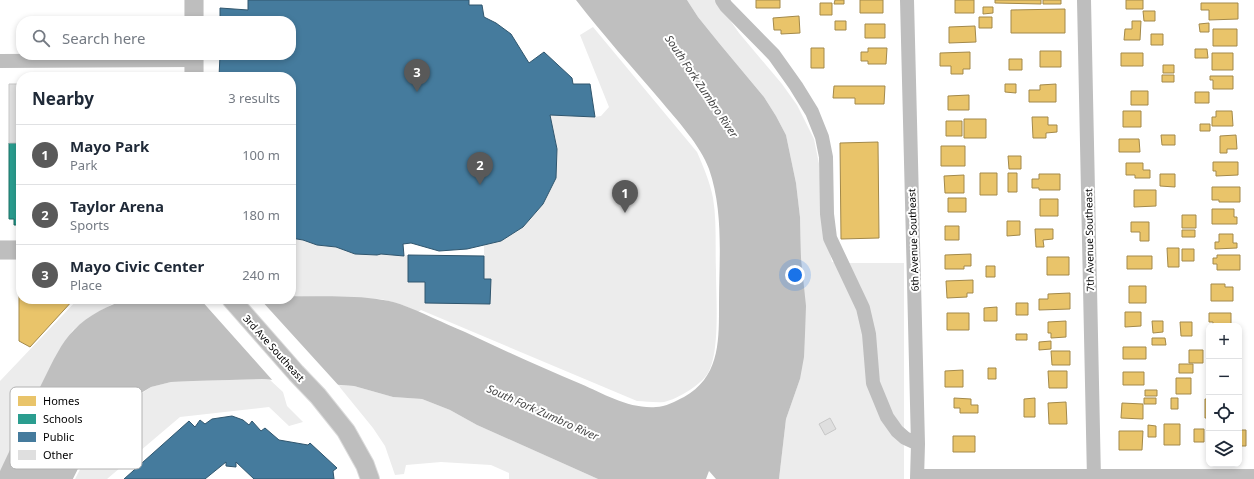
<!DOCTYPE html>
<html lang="en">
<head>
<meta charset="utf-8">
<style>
	body { margin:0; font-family:"Noto Sans",sans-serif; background:#f6f6f7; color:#1f2937 }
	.controls { position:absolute; right:12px; bottom:12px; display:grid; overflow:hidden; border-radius:8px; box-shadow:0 2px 6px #0003 }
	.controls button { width:36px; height:36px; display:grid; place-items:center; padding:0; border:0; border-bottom:1px solid #e0e1e3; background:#fff; color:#1f2937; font:20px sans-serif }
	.you { position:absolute; left:795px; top:275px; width:14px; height:14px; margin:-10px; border:3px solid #fff; border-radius:50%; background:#1a73e8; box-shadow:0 0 0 6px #1a73e833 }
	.badge { display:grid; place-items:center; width:26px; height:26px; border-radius:50%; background:#595959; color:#fff; font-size:13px; font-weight:700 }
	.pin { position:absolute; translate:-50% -33px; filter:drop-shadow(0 1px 2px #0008) }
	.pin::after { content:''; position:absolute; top:21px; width:14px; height:12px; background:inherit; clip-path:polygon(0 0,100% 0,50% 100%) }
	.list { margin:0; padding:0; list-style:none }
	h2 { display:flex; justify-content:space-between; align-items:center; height:52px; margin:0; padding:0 16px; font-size:17px }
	h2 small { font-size:13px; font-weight:400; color:#747a83 }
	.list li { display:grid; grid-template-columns:26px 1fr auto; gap:12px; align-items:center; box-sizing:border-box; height:60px; padding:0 16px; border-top:1px solid #e0e1e3 }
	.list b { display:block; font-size:15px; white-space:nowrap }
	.list p { margin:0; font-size:13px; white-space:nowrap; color:#747a83 }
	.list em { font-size:13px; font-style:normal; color:#747a83 }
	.icon { flex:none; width:22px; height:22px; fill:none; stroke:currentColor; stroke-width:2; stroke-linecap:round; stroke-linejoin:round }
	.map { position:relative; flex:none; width:1254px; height:479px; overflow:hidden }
	.search { position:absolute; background:#fff; box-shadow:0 2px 6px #0003; left:16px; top:16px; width:280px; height:44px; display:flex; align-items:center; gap:10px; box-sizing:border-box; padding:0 14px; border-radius:16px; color:#747a83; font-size:15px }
	.panel { position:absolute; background:#fff; box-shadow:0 2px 6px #0003; left:16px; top:72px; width:280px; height:232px; border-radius:16px }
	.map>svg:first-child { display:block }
	.green { fill:#ececec }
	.water { fill:#bfbfbf }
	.pier { fill:#fff }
	.homes { fill:#e9c46a; stroke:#a3894a }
	.schools { fill:#2a9d8f; stroke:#1d6e64 }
	.public { fill:#457b9d; stroke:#30566e }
	.building { fill:#dfdfdf; stroke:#c7c7c7 }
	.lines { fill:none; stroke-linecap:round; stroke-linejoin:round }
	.major-casing { stroke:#dbdbdb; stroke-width:20 }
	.minor { stroke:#bebebe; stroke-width:14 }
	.major { stroke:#bebebe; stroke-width:18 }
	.labels { text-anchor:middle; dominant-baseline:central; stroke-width:4; stroke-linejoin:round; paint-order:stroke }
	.street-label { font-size:10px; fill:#000; stroke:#fff }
	.water-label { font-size:11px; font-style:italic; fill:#444; stroke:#fff }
	.key { fill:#fff; stroke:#b2b2b2; stroke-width:1 }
	.key-label { font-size:11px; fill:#000 }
</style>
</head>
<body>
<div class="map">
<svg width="1254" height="479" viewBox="0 0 1254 479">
	<rect width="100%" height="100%" fill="#fff"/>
	<path class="green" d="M 687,0 L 716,0 L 739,33 L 782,84 L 797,105 L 814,139 L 819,164 L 824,227 L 832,262 L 848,263 L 904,263 L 904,479 L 779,479 L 786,419 L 800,379 L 803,282 L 801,258 L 800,217 L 796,183 L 786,135 L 776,116 L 764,97 L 719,43 L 698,17 Z
		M 593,27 L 697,152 C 703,166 710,182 713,198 C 717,222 715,247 716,271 C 716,296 720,350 709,371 C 703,384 678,399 664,402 C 656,403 645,401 637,401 L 421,310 L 418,312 L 400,304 L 381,299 L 291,296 L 291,238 L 303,240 L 317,245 L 336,247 L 355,254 L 364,255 L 381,254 L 404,256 L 408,255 L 408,282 L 490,279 L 484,279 L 484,245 L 501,241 L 523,227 L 543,204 L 556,178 L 557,149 L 550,115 L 595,117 L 601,116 L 609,107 L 580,35 Z
		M 78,299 L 130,299 L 116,302 L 93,315 L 73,330 L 58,352 L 0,472 L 0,381 Z
		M 262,379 L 270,380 L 283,392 L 287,406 L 303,422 L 289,426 L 269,407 L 180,417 L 107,479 L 73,479 L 98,430 L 119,409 L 151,387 L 171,382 L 193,381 Z
		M 338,385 L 354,386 L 393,397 L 422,399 L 450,410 L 477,425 L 598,479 L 509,479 L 509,473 L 491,465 L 441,462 L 406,465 L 404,474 L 395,475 L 385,446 L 373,428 Z"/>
	<path class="water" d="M 576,0 L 687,0 L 698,17 L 719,43 L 764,97 L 776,116 L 786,135 L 796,183 L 800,217 L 801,258 L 806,306 L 805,334 L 804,357 L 800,379 L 786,419 L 779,479 L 716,479 L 709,471 L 706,479 L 598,479 L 477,425 L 450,410 L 422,399 L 393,397 L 354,386 L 262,379 L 193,381 L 171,382 L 151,387 L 136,396 L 119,409 L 98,430 L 73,479 L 0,479 L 0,471 C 15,440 29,408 45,377 C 53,361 61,343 74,330 C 88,315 110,304 130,299 L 291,299 L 291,296 C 324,297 370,294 400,304 C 422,312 443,323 465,332 C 503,350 542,368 581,384 C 604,394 629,409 656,407 C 665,407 676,401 684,397 C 720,377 719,341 719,304 C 719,260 724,212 709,169 C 701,146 676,119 661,101 C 632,67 603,35 576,0 Z"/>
	<path class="pier" d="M 200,299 L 260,299 L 340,387 L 274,382 Z
		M 92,441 L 94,442 L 75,479 L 73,479 Z"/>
	<path class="homes" d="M 756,0 L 780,0 L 780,8 L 756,8 Z
		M 835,0 L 844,0 L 844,4 L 834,4 Z
		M 860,0 L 883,0 L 883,13 L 860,13 Z
		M 955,0 L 974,0 L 974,13 L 955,13 Z
		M 995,0 L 1041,0 L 1041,4 L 995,3 Z
		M 1043,0 L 1061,0 L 1061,4 L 1043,4 Z
		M 1126,0 L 1143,0 L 1143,9 L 1126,9 Z
		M 820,3 L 832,3 L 832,15 L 820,15 Z
		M 1201,3 L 1238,3 L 1238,19 L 1209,20 L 1209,10 L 1201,10 Z
		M 983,7 L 993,7 L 993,13 L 983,14 Z
		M 1065,9 L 1065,33 L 1011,33 L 1011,10 Z
		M 1143,11 L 1155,11 L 1155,21 L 1144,21 Z
		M 799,16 L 800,33 L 781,34 L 781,30 L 774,30 L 773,18 Z
		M 979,17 L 992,17 L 992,28 L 979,28 Z
		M 835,21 L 846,21 L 846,30 L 835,30 Z
		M 1132,21 L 1141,21 L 1140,40 L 1124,40 L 1125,29 L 1132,29 Z
		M 1209,23 L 1209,32 L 1200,32 L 1199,24 Z
		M 865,24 L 885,24 L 885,38 L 865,38 Z
		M 975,26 L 976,42 L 949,43 L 949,27 Z
		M 1213,29 L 1237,29 L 1237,46 L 1213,46 Z
		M 1151,34 L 1163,34 L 1163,45 L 1151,45 Z
		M 811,48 L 824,48 L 824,68 L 811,68 Z
		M 868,48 L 887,48 L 886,64 L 868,64 L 868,61 L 861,61 L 861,52 L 868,52 Z
		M 1195,49 L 1207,49 L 1208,58 L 1195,58 Z
		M 1040,51 L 1061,51 L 1061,67 L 1040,67 Z
		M 970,52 L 970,69 L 963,69 L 963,74 L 951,74 L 951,66 L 940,66 L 940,53 Z
		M 1121,53 L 1143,53 L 1143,66 L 1121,66 Z
		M 1212,53 L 1233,53 L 1233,70 L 1212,70 Z
		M 1009,59 L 1022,59 L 1022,70 L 1009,70 Z
		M 1163,65 L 1174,65 L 1174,73 L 1163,73 Z
		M 1162,75 L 1174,75 L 1174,82 L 1162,82 Z
		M 1210,76 L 1233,76 L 1233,89 L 1213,89 L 1213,80 L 1210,80 Z
		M 1005,84 L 1016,84 L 1016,93 L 1005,92 Z
		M 1056,84 L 1056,102 L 1029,102 L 1029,90 L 1040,90 L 1040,85 Z
		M 834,86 L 885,86 L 884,104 L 855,104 L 855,98 L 833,98 Z
		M 1131,91 L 1148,91 L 1148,105 L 1131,105 Z
		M 1195,92 L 1209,92 L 1209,103 L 1195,103 Z
		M 969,95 L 969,110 L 948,110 L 948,96 Z
		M 1123,111 L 1141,111 L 1141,127 L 1123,127 Z
		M 1216,111 L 1232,111 L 1233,126 L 1212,126 L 1212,117 L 1216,117 Z
		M 1032,117 L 1048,117 L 1048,125 L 1057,125 L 1057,132 L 1046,133 L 1046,138 L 1033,138 Z
		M 964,119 L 986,119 L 986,138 L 964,138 Z
		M 946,121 L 962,121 L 962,136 L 946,136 Z
		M 1200,124 L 1210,124 L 1210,131 L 1200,131 Z
		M 1161,135 L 1175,135 L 1175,145 L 1162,145 Z
		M 1236,135 L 1237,149 L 1227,149 L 1227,153 L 1220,153 L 1220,136 Z
		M 1119,139 L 1139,139 L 1140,152 L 1119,152 Z
		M 878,142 L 879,238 L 841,239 L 840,143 Z
		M 941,146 L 965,146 L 965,166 L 941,166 Z
		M 1008,156 L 1021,156 L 1021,169 L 1009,169 Z
		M 1213,162 L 1238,162 L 1238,175 L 1216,176 L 1216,171 L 1213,171 Z
		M 1126,163 L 1143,163 L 1143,170 L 1150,170 L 1150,178 L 1135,178 L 1135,175 L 1126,175 Z
		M 980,173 L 997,173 L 997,195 L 980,195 Z
		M 1008,173 L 1017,173 L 1017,192 L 1008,192 Z
		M 1039,174 L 1060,174 L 1060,190 L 1039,190 L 1039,188 L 1032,188 L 1032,179 L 1039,179 Z
		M 1160,174 L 1175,174 L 1175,187 L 1160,186 Z
		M 964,175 L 964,193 L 945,193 L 944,176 Z
		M 1212,187 L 1240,187 L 1240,202 L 1219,202 L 1219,200 L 1212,200 Z
		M 1134,190 L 1156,190 L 1156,206 L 1134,207 Z
		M 948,198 L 966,198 L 966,212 L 948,212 Z
		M 1040,199 L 1058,199 L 1058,216 L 1040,216 Z
		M 1212,209 L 1234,209 L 1234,217 L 1237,217 L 1237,224 L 1212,224 Z
		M 1182,215 L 1196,215 L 1196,228 L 1182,228 Z
		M 1007,221 L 1020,221 L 1020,235 L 1007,236 Z
		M 1131,222 L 1149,222 L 1149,241 L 1140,241 L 1140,232 L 1131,232 Z
		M 945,226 L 959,226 L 959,240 L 945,240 Z
		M 1035,229 L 1053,229 L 1053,239 L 1043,240 L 1044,247 L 1036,247 Z
		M 1182,230 L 1195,230 L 1195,237 L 1182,237 Z
		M 1219,234 L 1233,234 L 1233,243 L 1237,243 L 1237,248 L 1215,249 L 1215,242 L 1219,242 Z
		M 1167,248 L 1179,248 L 1179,267 L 1168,267 Z
		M 1182,249 L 1194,249 L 1194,261 L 1182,261 Z
		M 971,254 L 971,266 L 964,266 L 964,269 L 945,269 L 945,255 Z
		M 1217,255 L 1240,255 L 1240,270 L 1217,270 L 1217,264 L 1213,264 L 1213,258 L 1217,258 Z
		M 1127,256 L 1152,256 L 1152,269 L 1127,269 Z
		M 1047,257 L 1069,257 L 1069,275 L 1047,275 Z
		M 986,266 L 995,266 L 995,277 L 986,277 Z
		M 21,279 L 21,299 L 74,299 L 30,347 L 19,341 L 19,286 Z
		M 973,280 L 973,293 L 967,293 L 967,297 L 947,298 L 946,281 Z
		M 1211,284 L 1225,284 L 1225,287 L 1233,287 L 1233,301 L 1211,301 Z
		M 1129,286 L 1146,286 L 1146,303 L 1129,303 Z
		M 1070,293 L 1070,309 L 1039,310 L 1039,299 L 1048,299 L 1048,294 Z
		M 1016,303 L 1028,303 L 1028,315 L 1016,315 Z
		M 997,307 L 997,321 L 984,321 L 984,308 Z
		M 1125,312 L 1141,312 L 1141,326 L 1125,327 Z
		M 947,313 L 969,313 L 969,330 L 947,330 Z
		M 1209,313 L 1231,313 L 1231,326 L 1213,326 L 1213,322 L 1209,322 Z
		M 1066,321 L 1066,337 L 1051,338 L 1051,333 L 1048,333 L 1048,322 Z
		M 1152,321 L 1163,321 L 1163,332 L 1153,333 Z
		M 1180,322 L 1192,322 L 1192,336 L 1181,336 Z
		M 1016,334 L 1027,334 L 1027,340 L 1016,340 Z
		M 1152,338 L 1165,338 L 1166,345 L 1152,345 Z
		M 1051,341 L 1051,349 L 1039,350 L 1039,342 Z
		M 1123,347 L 1146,347 L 1146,359 L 1123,359 Z
		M 1189,350 L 1203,350 L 1203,363 L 1189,363 Z
		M 1051,351 L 1070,351 L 1070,365 L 1052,365 Z
		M 1179,364 L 1193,364 L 1193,373 L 1179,373 Z
		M 988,368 L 996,368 L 996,379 L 988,379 Z
		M 963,370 L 963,387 L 945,387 L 945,371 Z
		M 1048,371 L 1067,371 L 1067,388 L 1049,388 Z
		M 1123,372 L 1144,372 L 1144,385 L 1123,385 Z
		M 1176,378 L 1191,378 L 1191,394 L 1176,394 Z
		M 1145,390 L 1157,390 L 1157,396 L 1145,396 Z
		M 954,398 L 971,399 L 971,405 L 978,405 L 978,413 L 960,413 L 960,408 L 954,408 Z
		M 1035,398 L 1035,417 L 1024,417 L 1024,399 Z
		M 1144,398 L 1156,398 L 1156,404 L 1144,404 Z
		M 1171,398 L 1178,398 L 1178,409 L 1171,409 Z
		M 1205,399 L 1209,399 L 1209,418 L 1205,418 Z
		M 1066,402 L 1067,424 L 1049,424 L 1048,403 Z
		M 1122,403 L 1143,404 L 1143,419 L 1121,418 Z
		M 1164,424 L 1180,424 L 1180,445 L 1164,445 Z
		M 1148,425 L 1156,426 L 1156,437 L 1148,437 Z
		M 1194,429 L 1204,429 L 1204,442 L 1194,442 Z
		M 1239,430 L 1246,430 L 1246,446 L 1239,446 Z
		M 1119,431 L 1143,431 L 1142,450 L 1119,450 Z
		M 953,436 L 975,436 L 975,452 L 953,452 Z"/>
	<path class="schools" d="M 9,143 L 21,143 L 21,225 L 14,225 L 14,219 L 9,219 Z"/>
	<path class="public" d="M 248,0 L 469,0 L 469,5 L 482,5 L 484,17 L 496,23 L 511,34 L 529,63 L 544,52 L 572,78 L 573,84 L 590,84 L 595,117 L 550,115 L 557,149 L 556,178 L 543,204 L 523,227 L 501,241 L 467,249 L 439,251 L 411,243 L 403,244 L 404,256 L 381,254 L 377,255 L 355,254 L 336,247 L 317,245 L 303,240 L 291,238 L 291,77 L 219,77 L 220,55 L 291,55 L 291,21 L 220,21 L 220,8 L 248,10 Z
		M 408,255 L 484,256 L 484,279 L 491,279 L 490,304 L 425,303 L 425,282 L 408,282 Z
		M 232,416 L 243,420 L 249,425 L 252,421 L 261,431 L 265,428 L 279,440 L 308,445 L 310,443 L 337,468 L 333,471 L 334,479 L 254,479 L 236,462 L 236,467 L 226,466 L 226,462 L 205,479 L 124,479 L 189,421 L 195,427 L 200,420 L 205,424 L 212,419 Z"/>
	<path class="building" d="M 9,84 L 21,84 L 21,143 L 9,143 Z
		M 830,418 L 836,429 L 825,435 L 819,424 Z"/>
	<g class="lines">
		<defs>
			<path id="major" d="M 194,0 L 194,21
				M 194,55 L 194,77
				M 0,250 L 21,250
				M 231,299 L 296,373 L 318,396 L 346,431 L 365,465 L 370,479"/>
		</defs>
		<use href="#major" class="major-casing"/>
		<path class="minor" d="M 722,0 L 726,6 L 774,55 L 796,86 L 812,112 L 822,137 L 826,157 L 827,214 L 830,238 L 863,308 L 869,334 L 873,383 L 887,417 L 897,431 L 905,438 L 918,444
			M 907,0 L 918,444 L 917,479
			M 1084,0 L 1094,479
			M 0,61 L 194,60
			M 917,476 L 1254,476"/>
		<use href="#major" class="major"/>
	</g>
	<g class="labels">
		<g class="street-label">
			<text transform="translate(913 240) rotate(-92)">6th Avenue Southeast</text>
			<text transform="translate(1089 240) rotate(-91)">7th Avenue Southeast</text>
			<text transform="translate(274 348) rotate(48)">3rd Ave Southeast</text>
		</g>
		<g class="water-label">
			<text transform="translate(702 86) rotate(56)">South Fork Zumbro River</text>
			<text transform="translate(543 412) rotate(24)">South Fork Zumbro River</text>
		</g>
	</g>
	<rect x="10" y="387" width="132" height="82" rx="6" class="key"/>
	<rect x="18" y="396" width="18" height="10" fill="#e9c46a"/>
	<rect x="18" y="414" width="18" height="10" fill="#2a9d8f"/>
	<rect x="18" y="432" width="18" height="10" fill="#457b9d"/>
	<rect x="18" y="450" width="18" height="10" fill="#dfdfdf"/>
	<g class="key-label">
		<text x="43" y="405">Homes</text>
		<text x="43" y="423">Schools</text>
		<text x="43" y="441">Public</text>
		<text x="43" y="459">Other</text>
	</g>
</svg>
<div class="controls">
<button>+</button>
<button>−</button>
<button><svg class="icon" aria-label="locate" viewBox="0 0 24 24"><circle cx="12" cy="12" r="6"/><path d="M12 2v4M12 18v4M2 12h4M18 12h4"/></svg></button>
<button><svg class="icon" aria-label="layers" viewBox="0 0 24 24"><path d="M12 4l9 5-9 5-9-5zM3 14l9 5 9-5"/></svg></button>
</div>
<div class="you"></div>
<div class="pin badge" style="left:625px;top:213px">1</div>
<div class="pin badge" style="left:480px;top:185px">2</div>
<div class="pin badge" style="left:417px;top:92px">3</div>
<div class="search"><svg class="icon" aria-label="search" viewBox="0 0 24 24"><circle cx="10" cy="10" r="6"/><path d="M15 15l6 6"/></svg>Search here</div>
<section class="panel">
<h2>Nearby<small>3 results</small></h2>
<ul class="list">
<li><span class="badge">1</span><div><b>Mayo Park</b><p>Park</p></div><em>100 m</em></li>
<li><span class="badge">2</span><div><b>Taylor Arena</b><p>Sports</p></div><em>180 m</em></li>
<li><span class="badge">3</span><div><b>Mayo Civic Center</b><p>Place</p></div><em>240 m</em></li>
</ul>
</section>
</div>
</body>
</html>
